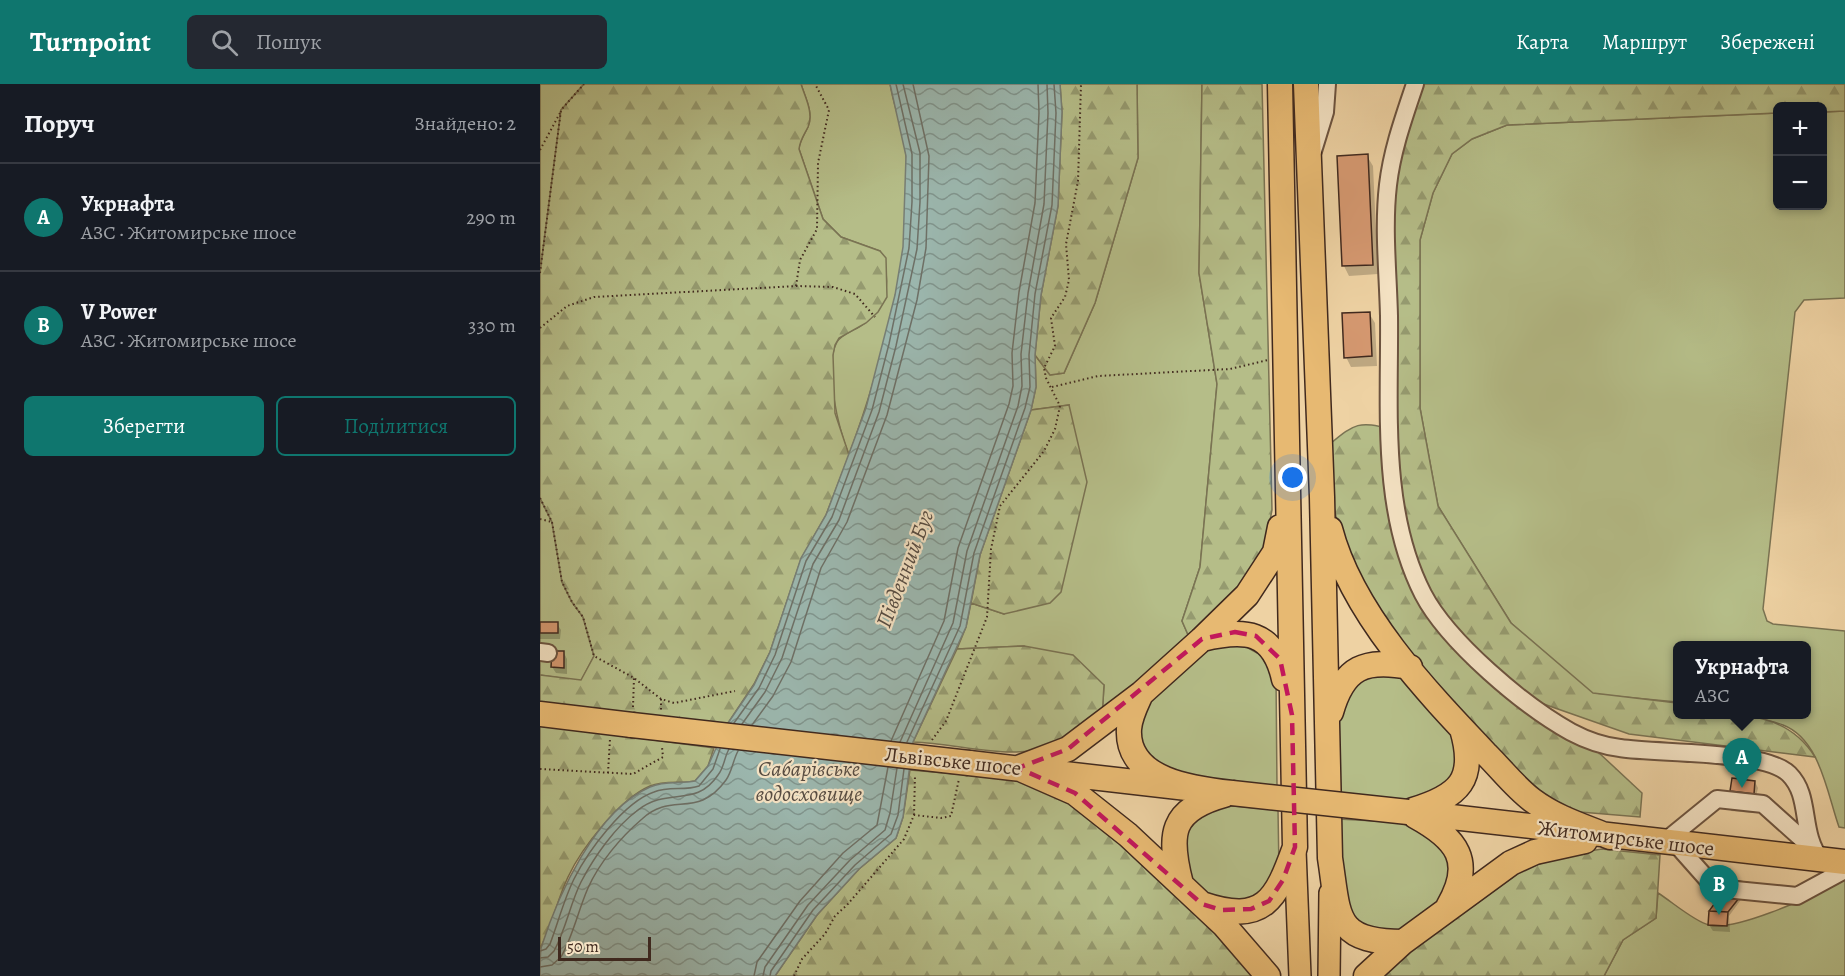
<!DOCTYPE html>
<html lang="uk">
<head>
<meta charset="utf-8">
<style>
	body { margin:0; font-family:Alegreya,serif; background:#242831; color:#f1f3f6 }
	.controls { position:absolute; right:18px; top:18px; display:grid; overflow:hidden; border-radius:9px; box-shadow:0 3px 9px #0003 }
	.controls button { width:54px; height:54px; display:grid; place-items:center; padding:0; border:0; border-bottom:2px solid #363941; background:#171b24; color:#f1f3f6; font:30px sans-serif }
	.scale { position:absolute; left:18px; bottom:15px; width:93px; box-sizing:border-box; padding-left:6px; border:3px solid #40291e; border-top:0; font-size:16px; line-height:21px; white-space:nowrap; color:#40291e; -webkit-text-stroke:4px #f4e2c3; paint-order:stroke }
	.you { position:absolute; left:753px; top:394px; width:21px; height:21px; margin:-15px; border:4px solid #fff; border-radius:50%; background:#1a73e8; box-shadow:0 0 0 9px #1a73e833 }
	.badge { display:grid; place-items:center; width:39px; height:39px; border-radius:50%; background:#0f766e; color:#fff; font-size:20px; font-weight:700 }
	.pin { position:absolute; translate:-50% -50px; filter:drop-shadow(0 2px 3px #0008) }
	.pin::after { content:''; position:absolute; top:32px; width:21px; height:18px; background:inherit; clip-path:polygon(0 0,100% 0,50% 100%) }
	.popup { position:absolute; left:1133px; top:557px; width:138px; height:78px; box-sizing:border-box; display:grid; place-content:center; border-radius:9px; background:#171b24; filter:drop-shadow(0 2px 4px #0005); font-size:20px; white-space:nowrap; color:#9ea1a6 }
	.popup b { font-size:22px; color:#f1f3f6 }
	.popup::after { content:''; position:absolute; left:50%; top:100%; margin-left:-12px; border:12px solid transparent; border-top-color:#171b24 }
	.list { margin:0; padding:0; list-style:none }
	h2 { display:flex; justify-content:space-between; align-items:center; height:78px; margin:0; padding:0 24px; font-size:26px }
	h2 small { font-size:20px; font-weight:400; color:#9ea1a6 }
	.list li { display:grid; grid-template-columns:39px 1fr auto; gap:18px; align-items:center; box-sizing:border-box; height:108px; padding:0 24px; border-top:2px solid #363941 }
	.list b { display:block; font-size:22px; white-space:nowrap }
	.list p { margin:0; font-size:20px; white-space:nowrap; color:#9ea1a6 }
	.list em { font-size:20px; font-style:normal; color:#9ea1a6 }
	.actions { display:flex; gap:12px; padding:18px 24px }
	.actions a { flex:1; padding:14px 0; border:2px solid #0f766e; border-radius:9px; text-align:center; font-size:21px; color:#0f766e }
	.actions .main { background:#0f766e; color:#fff }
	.icon { flex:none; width:33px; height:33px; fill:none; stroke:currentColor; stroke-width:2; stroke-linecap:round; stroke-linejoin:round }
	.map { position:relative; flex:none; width:1305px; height:892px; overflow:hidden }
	header { display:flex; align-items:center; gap:36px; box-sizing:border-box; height:84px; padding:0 30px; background:#0f766e; color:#fff }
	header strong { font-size:28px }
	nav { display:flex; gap:33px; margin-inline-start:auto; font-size:21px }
	.search { width:420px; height:54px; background:#242831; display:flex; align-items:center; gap:15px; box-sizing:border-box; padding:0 21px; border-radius:9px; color:#9ea1a6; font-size:22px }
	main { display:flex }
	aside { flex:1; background:#171b24 }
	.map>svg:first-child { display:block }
	.grass { fill:#b5bd88; stroke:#7a7353; stroke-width:1.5 }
	.forest { fill:url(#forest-firs); stroke:#7a7353; stroke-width:1.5 }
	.water { fill:url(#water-waves); stroke:#777e74; stroke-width:1.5 }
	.shadow { fill:#0003 }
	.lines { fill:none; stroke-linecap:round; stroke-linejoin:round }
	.shore { stroke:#6e7066; stroke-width:1.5 }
	.building { fill:#d59870; stroke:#40291e; stroke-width:1.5 }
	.minor-casing { stroke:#6c533f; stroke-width:20 }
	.major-casing { stroke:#40291e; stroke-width:24 }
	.highway-casing { stroke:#40291e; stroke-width:27 }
	.path { stroke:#40291e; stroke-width:2; stroke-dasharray:1.5 3; stroke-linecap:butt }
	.minor { stroke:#f4e2c3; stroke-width:16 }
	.major { stroke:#e7b972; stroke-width:21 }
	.highway { stroke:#e7b972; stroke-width:24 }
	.highway-bridge-casing { stroke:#40291e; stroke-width:27; stroke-linecap:butt }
	.highway-bridge { stroke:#e7b972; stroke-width:24 }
	.marked { fill:none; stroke:#c2185b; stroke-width:4.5; stroke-dasharray:12 8; stroke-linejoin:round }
	.labels { text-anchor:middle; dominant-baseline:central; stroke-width:4.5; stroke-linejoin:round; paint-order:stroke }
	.street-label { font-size:21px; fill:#40291e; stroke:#f4e2c3 }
	.water-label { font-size:22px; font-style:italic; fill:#574c42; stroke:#f4e2c3 }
</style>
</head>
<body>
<header>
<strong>Turnpoint</strong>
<div class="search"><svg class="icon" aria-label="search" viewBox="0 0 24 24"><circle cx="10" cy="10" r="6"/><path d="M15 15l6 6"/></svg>Пошук</div>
<nav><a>Карта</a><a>Маршрут</a><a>Збережені</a></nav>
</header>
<main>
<aside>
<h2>Поруч<small>Знайдено: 2</small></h2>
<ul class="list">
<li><span class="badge">A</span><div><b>Укрнафта</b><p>АЗС · Житомирське шосе</p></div><em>290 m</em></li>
<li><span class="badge">B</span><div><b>V Power</b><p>АЗС · Житомирське шосе</p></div><em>330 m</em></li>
</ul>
<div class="actions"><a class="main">Зберегти</a><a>Поділитися</a></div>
</aside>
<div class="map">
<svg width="1305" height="892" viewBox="0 0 1305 892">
	<defs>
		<pattern id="forest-firs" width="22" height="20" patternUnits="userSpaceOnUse" patternTransform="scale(1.5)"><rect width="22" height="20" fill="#b5bd88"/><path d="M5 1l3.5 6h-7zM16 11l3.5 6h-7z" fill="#959a6f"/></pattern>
		<pattern id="water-waves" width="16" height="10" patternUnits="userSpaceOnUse" patternTransform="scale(1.5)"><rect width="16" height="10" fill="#9bb6ad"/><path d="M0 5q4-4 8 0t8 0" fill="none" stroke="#80948c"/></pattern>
	</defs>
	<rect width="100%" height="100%" fill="#eed2a3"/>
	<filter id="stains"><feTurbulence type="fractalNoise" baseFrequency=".00333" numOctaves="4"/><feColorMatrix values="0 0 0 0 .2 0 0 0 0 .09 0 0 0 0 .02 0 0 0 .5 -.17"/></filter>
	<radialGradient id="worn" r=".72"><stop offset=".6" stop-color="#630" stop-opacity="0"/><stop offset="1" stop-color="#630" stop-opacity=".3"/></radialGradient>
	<path class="grass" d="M 0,0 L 44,0 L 21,26 L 0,189 Z
		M 261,0 L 350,0 C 354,24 364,47 366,71 C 377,159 339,289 309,371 C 299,346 283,283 297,258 C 301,251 312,247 319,243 C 349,225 352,196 340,167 L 301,153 L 283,135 L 259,65 C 260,56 264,51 268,43 C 274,29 265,13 261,0 Z
		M 597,0 L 662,0 L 659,189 L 677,300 L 660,483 L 642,537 L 649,553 L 562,634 L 564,601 L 484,562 L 417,565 L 426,543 L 431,519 L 464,530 L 529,321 L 491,326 L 496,303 L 495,271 L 510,291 L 524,289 L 555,219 L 598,74 Z
		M 1305,27 L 1305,214 L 1264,216 L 1255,228 L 1223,525 L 1227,537 L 1233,540 L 1305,547 L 1305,744 L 1299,743 C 1287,709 1280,655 1243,641 C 1230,636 1215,634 1202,631 L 1266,630 L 1266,562 L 1138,562 L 1137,618 L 1052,610 L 971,539 L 898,422 L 880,324 L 880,156 L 893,109 L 912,70 L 932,55 L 967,41 L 1237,29 L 1238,122 L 1282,122 L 1283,28 Z
		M 0,414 L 12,438 L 22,498 L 32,518 L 43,533 L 54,572 L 41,597 L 0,591 Z
		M 699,559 L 730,576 L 736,593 L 737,703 L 647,696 L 622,685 L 601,661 L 599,638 L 609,616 L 659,565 Z
		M 860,585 L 913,643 L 922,683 L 885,718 L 797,708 L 794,638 L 808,597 Z
		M 683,721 L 738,726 L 739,788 L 714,816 L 676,817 L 651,799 L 643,760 L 652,737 Z
		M 798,735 L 872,739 L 912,775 L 904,815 L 864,846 L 827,847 L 804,827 Z
		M 1305,796 L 1305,892 L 1064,892 L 1083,856 L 1116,834 L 1118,809 C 1131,817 1155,838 1169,841 C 1198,848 1277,809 1305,796 Z"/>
	<path class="forest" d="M 44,0 L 261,0 C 265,13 274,29 268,43 C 264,51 260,56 259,65 L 283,135 L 301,153 L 340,167 L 346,174 L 347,213 L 338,228 L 326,239 L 299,254 L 295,261 L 293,271 L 295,329 L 309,371 L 286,431 L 261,475 L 230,568 L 214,600 L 186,642 L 0,620 L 0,591 L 41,596 L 54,572 L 43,533 L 32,518 L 22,498 L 12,438 L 0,414 L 0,189 L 21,26 Z
		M 520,0 L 597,0 L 598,74 L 555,219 L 524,289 L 510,291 L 495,271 L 501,211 L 518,122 L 522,28 Z
		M 662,0 L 722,0 L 732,426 L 725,463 L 702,503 L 649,553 L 642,537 L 660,483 L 677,300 L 659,189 Z
		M 875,0 L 1305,0 L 1305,27 L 1283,28 L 1282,22 L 1238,22 L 1237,29 L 967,41 L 932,55 L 912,70 L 893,109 L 880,156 L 880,324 L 898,422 L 971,539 L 1053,609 L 1137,619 L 1138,630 C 1190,631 1244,623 1275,673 L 1089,650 L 978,611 L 1043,654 L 1102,709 L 1100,733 L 1040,728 L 1021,722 L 1000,707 L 951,661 L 874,573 L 822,503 L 799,447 L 793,418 L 790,360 C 815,339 819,337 851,345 L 847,120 Z
		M 529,321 L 547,398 L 521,508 L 510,519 L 464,530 L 431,519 L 440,471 L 491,326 Z
		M 484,562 L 533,571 L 564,601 L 562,634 C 550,642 537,654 524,659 C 473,679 425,660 373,658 L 417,565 Z
		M 0,641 L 174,664 L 168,682 L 155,697 C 141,700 125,696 110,702 C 80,715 42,763 28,793 C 17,816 12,842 0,865 Z
		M 370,686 L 474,695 L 534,716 L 721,892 L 235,892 L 277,831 L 319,785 L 356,754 L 363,733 Z
		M 1062,765 L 1120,771 L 1116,834 L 1083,856 L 1064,892 L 837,892 L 983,786 L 1024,771 Z"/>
	<path class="water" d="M 350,0 L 520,0 L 522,28 L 518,122 L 501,211 L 495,271 L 496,303 L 491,326 L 440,471 L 426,543 L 373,658 L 363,733 L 356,754 L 319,785 L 277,831 L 235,892 L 0,892 C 0,884 0,872 1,864 C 18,811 55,727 110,703 C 125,696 140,700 155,697 L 168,682 L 186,642 L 214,601 L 230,568 L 261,474 L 286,431 L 326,324 L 355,211 L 363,163 L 366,72 Z"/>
	<path class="shadow" d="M 827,72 L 833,82 L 838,190 L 809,192 L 804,182 Z
		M 829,229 L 835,239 L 837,282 L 811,283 L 806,273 Z
		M 0,540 L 17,540 L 21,546 L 20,555 L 0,555 Z
		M 24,569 L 27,575 L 27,590 L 16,589 L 12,583 Z
		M 1193,695 L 1215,698 L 1218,704 L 1212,729 L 1191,727 L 1190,724 Z
		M 1211,802 L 1189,832 L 1190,848 L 1173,847 L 1169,841 Z"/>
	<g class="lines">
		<path class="shore" d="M 194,639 L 219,604 L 235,571 L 266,477 L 292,433 L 332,326 L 349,260 L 369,164 L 372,118 L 372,70 L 356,0
			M 202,640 L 225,608 L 242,574 L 273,480 L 299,436 L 339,328 L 356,262 L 377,165 L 380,118 L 380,69 L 363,0
			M 212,641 L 233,612 L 251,578 L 281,484 L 307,438 L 347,331 L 377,216 L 386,164 L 389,72 L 373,0
			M 351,657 L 404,537 L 418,464 L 469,320 L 473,302 L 472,269 L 479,208 L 495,119 L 499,29 L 498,0
			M 360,658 L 413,539 L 427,467 L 478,322 L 482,302 L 481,270 L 488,209 L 504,120 L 508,29 L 507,0
			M 367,658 L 420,542 L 434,469 L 485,324 L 490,303 L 489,271 L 495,210 L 512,121 L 516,29 L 514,0
			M 0,867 L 6,865 L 10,860 C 18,839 24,815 34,795 C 48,767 84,718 114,708 C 129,702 145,707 159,702 L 173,685 L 180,665
			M 0,874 L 8,873 L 14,867 C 26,845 30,820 41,798 C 54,773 75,743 98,726 C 129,702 155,725 178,691 C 184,684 184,674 189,665
			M 0,883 L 12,881 L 21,873 C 33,852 38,827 48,804 C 59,779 81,753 102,735 C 132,707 157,736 186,696 C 192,688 193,676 198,667
			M 214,892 L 217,878 L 260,817 L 303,769 L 337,741 L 348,683
			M 223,892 L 225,883 L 268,821 L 310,776 L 345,746 L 350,729 L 357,684
			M 230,892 L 231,887 L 273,826 L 315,781 L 351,750 L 358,731 L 364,685"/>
	</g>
	<path class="building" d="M 828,70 L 833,181 L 802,182 L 797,72 Z
		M 830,228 L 832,272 L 804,274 L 802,229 Z
		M 0,538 L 18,538 L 18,549 L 0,549 Z
		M 12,567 L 24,567 L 24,584 L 11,583 Z
		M 1192,694 L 1215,697 L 1214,710 L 1190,707 Z
		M 1192,796 L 1211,799 L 1188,828 L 1169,827 Z
		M 1169,827 L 1188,828 L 1187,842 L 1168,841 Z"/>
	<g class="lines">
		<defs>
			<path id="minor" d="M 875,0 C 864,33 852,66 848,101 C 843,144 848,189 849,232 C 850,323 840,426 883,510 C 908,558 984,622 1031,648 C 1046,656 1063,662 1080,664 C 1118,670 1225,666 1249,690 C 1272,713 1259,748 1281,776
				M 773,67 L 785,28 L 787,0
				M 0,568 L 8,569
				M 1123,759 L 1177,715 L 1223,720 L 1271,763
				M 1136,760 L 1175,804 L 1257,812 L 1305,786"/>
			<path id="major" d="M 755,766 L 760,892
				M 789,892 L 790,809"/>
			<path id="highway" d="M 766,0 L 782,413 L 790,774 C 799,832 793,858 863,858
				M 790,445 C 812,530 888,609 947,671 C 962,686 975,703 992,716 C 1016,734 1043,742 1070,753
				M 662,555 C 705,545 733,546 744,595
				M 601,610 C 596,621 590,632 589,645 C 586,697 655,705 692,709
				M 791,628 C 804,582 825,575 870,583
				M 0,630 L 92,641
				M 429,679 L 647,704
				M 478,684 L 528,665 L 602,609 L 662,555 L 707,511 L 735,468 L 740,443
				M 478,684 L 535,709 L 588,751 L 684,841 L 728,892
				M 873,726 C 919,712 937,696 922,645
				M 868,728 L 1305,778
				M 875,732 C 917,755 935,777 908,823
				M 641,800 C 628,750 630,726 684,711
				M 662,820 C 724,841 736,816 755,763 L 740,0
				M 826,892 L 863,858 L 971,779 L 995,768 L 1045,757"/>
		</defs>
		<use href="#minor" class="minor-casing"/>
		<use href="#major" class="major-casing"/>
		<use href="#highway" class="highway-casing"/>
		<path class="path" d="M 0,66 L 20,29
			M 0,189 L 21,26 L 44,0
			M 256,202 L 260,176 L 277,145 L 278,79 L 289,26 L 275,0
			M 0,244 L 27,222 L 54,213 L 256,202 L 293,203 L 315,210 L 335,233
			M 512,303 L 558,292 L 690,285 L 728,276
			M 0,414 L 12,438 L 22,498 L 32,518 L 43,533 L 54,572 L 94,594 L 121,615 L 134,619 L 195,607
			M 0,435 L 12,438
			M 121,615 L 121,627
			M 93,623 L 94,594
			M 392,656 L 406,637 L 447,533 L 451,465 L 460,422 L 504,367 L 515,345 L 520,322 L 506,294 L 504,284 L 515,262 L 511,234 L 525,213 L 529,196 L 526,160 L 538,97 L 541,0
			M 0,685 L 93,690 L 123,673 L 122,663
			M 68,689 L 70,655
			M 374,731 L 375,692
			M 254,892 L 262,875 L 285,850 L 295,832 L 307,821 L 364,755 L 374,731 L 401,734 L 411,732 L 419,695"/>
		<use href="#minor" class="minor"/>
		<use href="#major" class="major"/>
		<use href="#highway" class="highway"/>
		<defs>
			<path id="highway-bridge" d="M 92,641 L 429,679
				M 692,709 L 868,728"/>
		</defs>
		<use href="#highway-bridge" class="highway-bridge-casing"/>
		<use href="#highway-bridge" class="highway-bridge"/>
	</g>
	<path class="marked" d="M 695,548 L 716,552 L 740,575 L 752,631 L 755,763 L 743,796 L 729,817 L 711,825 L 681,826 L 662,820 L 535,709 L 478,684 L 528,665 L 662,555 Z"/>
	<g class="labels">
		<g class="street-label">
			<text transform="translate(413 677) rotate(6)">Львівське шосе</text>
			<text transform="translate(1086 754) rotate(7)">Житомирське шосе</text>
		</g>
		<g class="water-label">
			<text transform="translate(365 485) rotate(-69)">Південний Буг</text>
			<text x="269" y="685">Сабарівське<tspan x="269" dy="25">водосховище</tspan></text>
		</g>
	</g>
	<rect width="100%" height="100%" filter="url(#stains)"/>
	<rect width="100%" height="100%" fill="url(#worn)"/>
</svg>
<div class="controls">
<button>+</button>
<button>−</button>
</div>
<div class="scale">50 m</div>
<div class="you"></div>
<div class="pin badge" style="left:1202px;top:704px">A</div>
<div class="popup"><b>Укрнафта</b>АЗС</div>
<div class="pin badge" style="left:1179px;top:831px">B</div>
</div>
</main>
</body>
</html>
